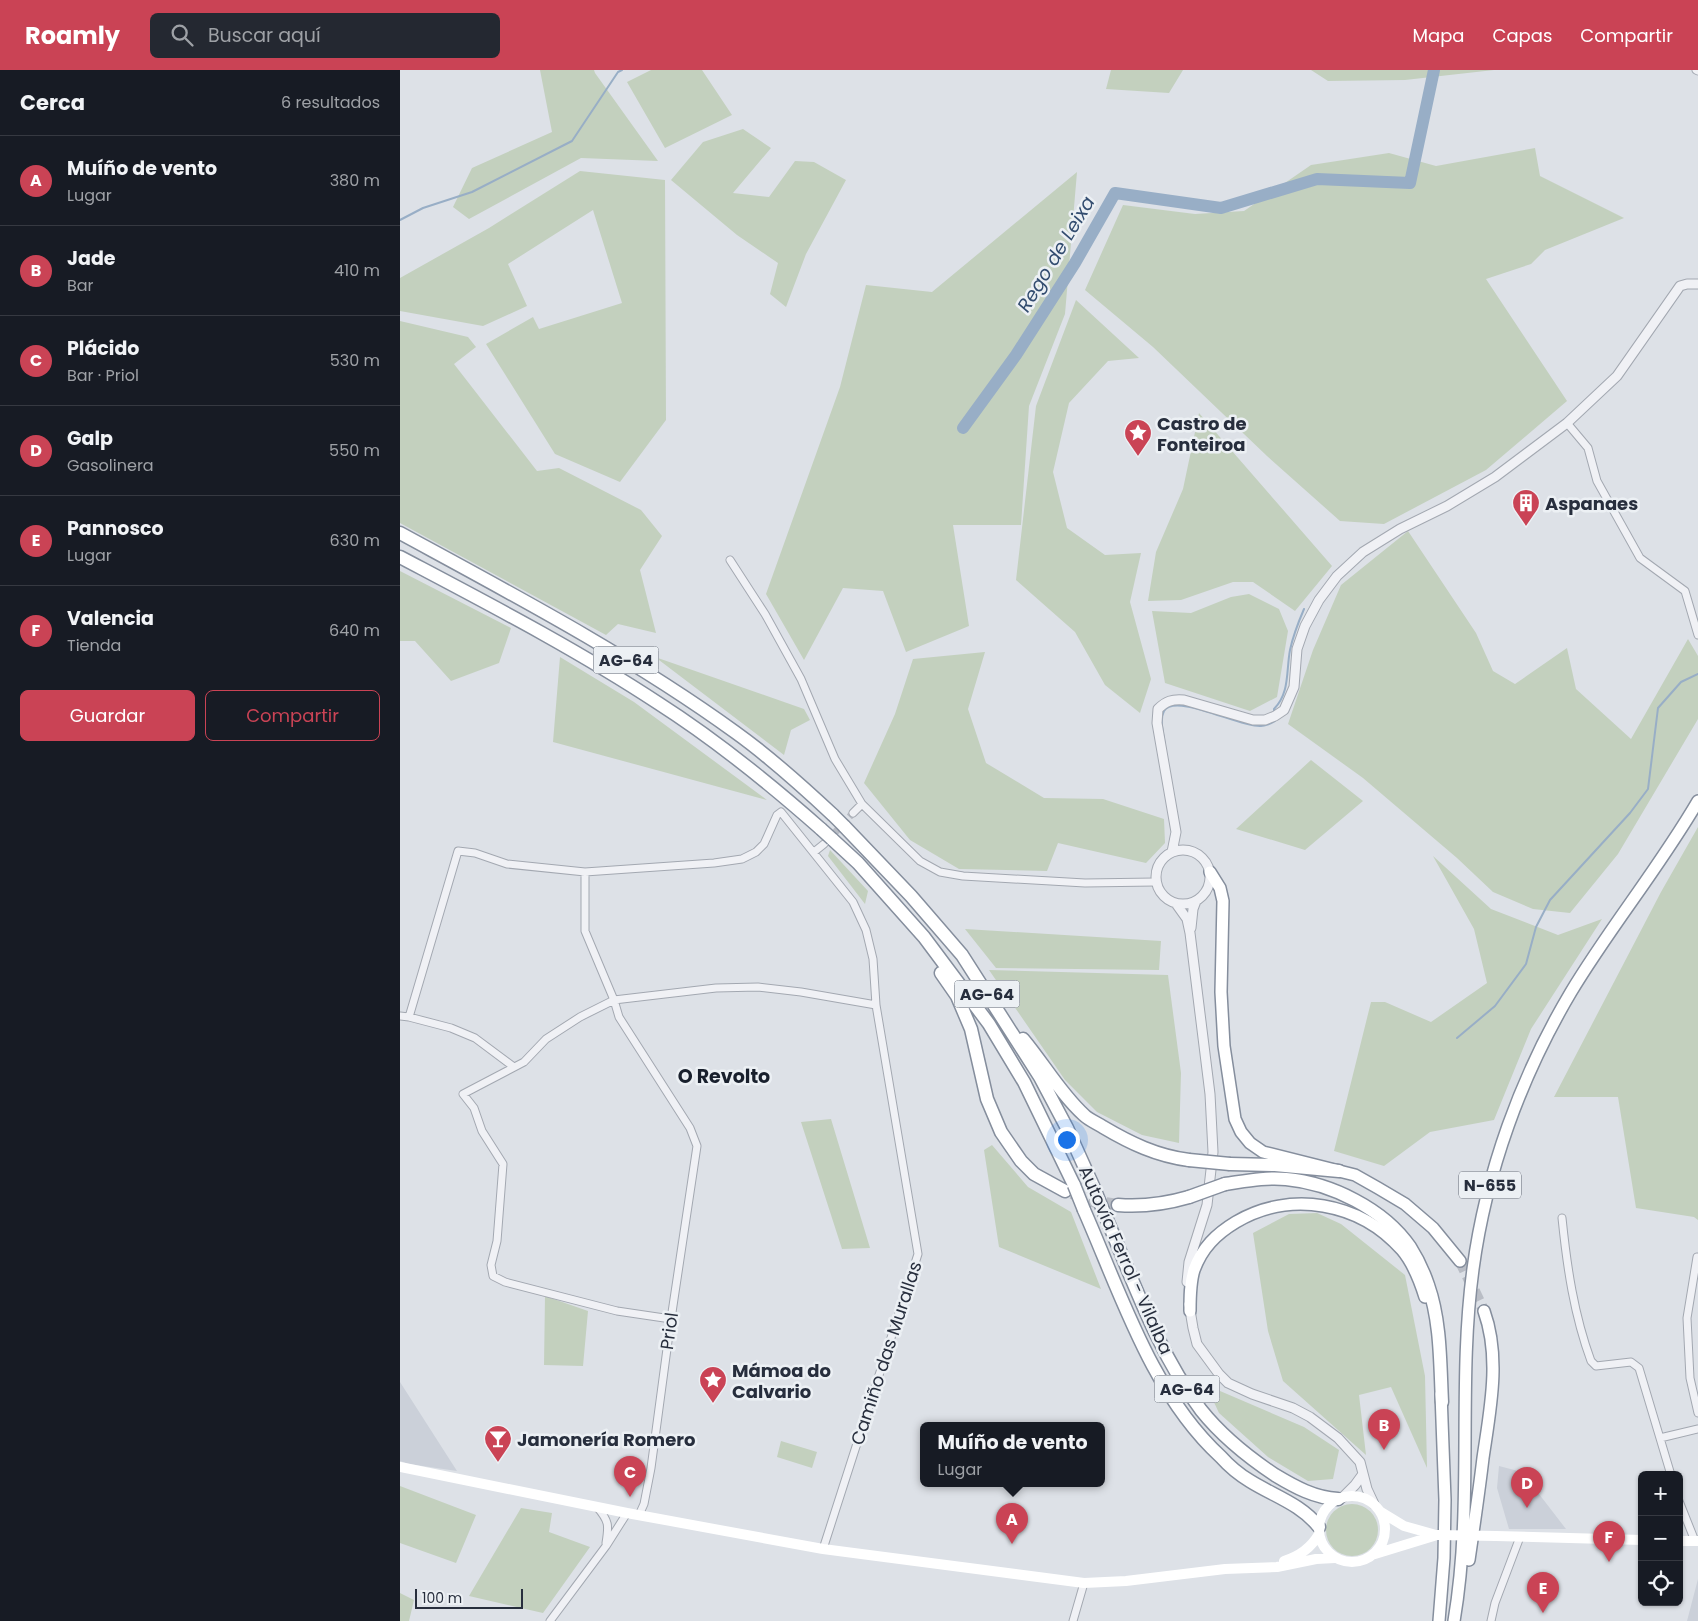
<!DOCTYPE html>
<html lang="es">
<head>
<meta charset="utf-8">
<style>
	body { margin:0; font-family:Poppins,sans-serif; background:#242831; color:#f1f3f6 }
	.controls { position:absolute; right:15px; bottom:15px; display:grid; overflow:hidden; border-radius:8px; box-shadow:0 1px 4px #0004 }
	.controls button { width:45px; height:45px; display:grid; place-items:center; padding:0; border:0; border-bottom:1px solid #363941; background:#171b24; color:#f1f3f6; font:25px sans-serif }
	.scale { position:absolute; left:15px; bottom:12px; width:108px; box-sizing:border-box; padding-left:5px; border:2px solid #272e3d; border-top:0; font-size:14px; line-height:18px; white-space:nowrap; color:#272e3d; -webkit-text-stroke:4px #ecf0f4; paint-order:stroke }
	.you { position:absolute; left:666px; top:1069px; width:18px; height:18px; margin:-12px; border:4px solid #fff; border-radius:50%; background:#1a73e8; box-shadow:0 0 0 8px #1a73e833 }
	.badge { display:grid; place-items:center; width:32px; height:32px; border-radius:50%; background:#ca4355; color:#fff; font-size:16px; font-weight:700 }
	.pin { position:absolute; translate:-50% -41px; filter:drop-shadow(0 1px 2px #0008) }
	.pin::after { content:''; position:absolute; top:26px; width:18px; height:15px; background:inherit; clip-path:polygon(0 0,100% 0,50% 100%) }
	.popup { position:absolute; left:520px; top:1352px; width:185px; height:65px; box-sizing:border-box; display:grid; place-content:center; border-radius:8px; background:#171b24; filter:drop-shadow(0 1px 4px #0005); font-size:16px; white-space:nowrap; color:#9ea1a6 }
	.popup b { font-size:19px; color:#f1f3f6 }
	.popup::after { content:''; position:absolute; left:50%; top:100%; margin-left:-10px; border:10px solid transparent; border-top-color:#171b24 }
	.list { margin:0; padding:0; list-style:none }
	h2 { display:flex; justify-content:space-between; align-items:center; height:65px; margin:0; padding:0 20px; font-size:21px }
	h2 small { font-size:16px; font-weight:400; color:#9ea1a6 }
	.list li { display:grid; grid-template-columns:32px 1fr auto; gap:15px; align-items:center; box-sizing:border-box; height:90px; padding:0 20px; border-top:1px solid #363941 }
	.list b { display:block; font-size:19px; white-space:nowrap }
	.list p { margin:0; font-size:16px; white-space:nowrap; color:#9ea1a6 }
	.list em { font-size:16px; font-style:normal; color:#9ea1a6 }
	.actions { display:flex; gap:10px; padding:15px 20px }
	.actions a { flex:1; padding:11px 0; border:1px solid #ca4355; border-radius:8px; text-align:center; font-size:18px; color:#ca4355 }
	.actions .main { background:#ca4355; color:#fff }
	.icon { flex:none; width:28px; height:28px; fill:none; stroke:currentColor; stroke-width:2; stroke-linecap:round; stroke-linejoin:round }
	.map { position:relative; flex:none; width:1298px; height:1551px; overflow:hidden }
	header { display:flex; align-items:center; gap:30px; box-sizing:border-box; height:70px; padding:0 25px; background:#ca4355; color:#fff }
	header strong { font-size:24px }
	nav { display:flex; gap:28px; margin-inline-start:auto; font-size:18px }
	.search { width:350px; height:45px; background:#242831; display:flex; align-items:center; gap:12px; box-sizing:border-box; padding:0 18px; border-radius:8px; color:#9ea1a6; font-size:19px }
	main { display:flex }
	aside { flex:1; background:#171b24 }
	.map>svg:first-child { display:block }
	.built { fill:#cbd0d9 }
	.green { fill:#c3d0be }
	.lines { fill:none; stroke-linecap:round; stroke-linejoin:round }
	.stream { stroke:#98aec6; stroke-width:2 }
	.river { stroke:#98aec6; stroke-width:12 }
	.minor-tunnel { stroke:#b9bdc5; stroke-width:7; stroke-dasharray:7 3.5; stroke-linecap:butt }
	.trunk-tunnel { stroke:#b9bdc5; stroke-width:11; stroke-dasharray:11 5.5; stroke-linecap:butt }
	.motorway-tunnel { stroke:#b9bdc5; stroke-width:12; stroke-dasharray:12 6; stroke-linecap:butt }
	.minor-casing { stroke:#a3a8b1; stroke-width:9 }
	.tertiary-casing { stroke:#a3a8b1; stroke-width:11 }
	.trunk-casing { stroke:#858e9d; stroke-width:14 }
	.motorway-casing { stroke:#858e9d; stroke-width:15 }
	.minor { stroke:#f0f1f5; stroke-width:7 }
	.tertiary { stroke:#f0f1f5; stroke-width:9 }
	.secondary { stroke:#fff; stroke-width:10 }
	.trunk { stroke:#fff; stroke-width:11 }
	.motorway { stroke:#fff; stroke-width:12 }
	.motorway-bridge-casing { stroke:#858e9d; stroke-width:15; stroke-linecap:butt }
	.secondary-bridge { stroke:#fff; stroke-width:10 }
	.motorway-bridge { stroke:#fff; stroke-width:12 }
	.labels { text-anchor:middle; dominant-baseline:central; stroke-width:5; stroke-linejoin:round; paint-order:stroke }
	.shield { fill:#ecf0f4; stroke:#626874; stroke-width:1 }
	.shield-label { font-size:16px; font-weight:bold; fill:#272e3d }
	.poi-label { font-size:18px; font-weight:bold; fill:#272e3d; stroke:#ecf0f4; text-anchor:start }
	.street-label { font-size:18px; fill:#272e3d; stroke:#ecf0f4 }
	.water-label { font-size:19px; font-style:italic; fill:#324c6f; stroke:#ecf0f4 }
	.neighbourhood-label { font-size:19px; font-weight:bold; fill:#19202d; stroke:#ecf0f4 }
</style>
</head>
<body>
<header>
<strong>Roamly</strong>
<div class="search"><svg class="icon" aria-label="search" viewBox="0 0 24 24"><circle cx="10" cy="10" r="6"/><path d="M15 15l6 6"/></svg>Buscar aquí</div>
<nav><a>Mapa</a><a>Capas</a><a>Compartir</a></nav>
</header>
<main>
<aside>
<h2>Cerca<small>6 resultados</small></h2>
<ul class="list">
<li><span class="badge">A</span><div><b>Muíño de vento</b><p>Lugar</p></div><em>380 m</em></li>
<li><span class="badge">B</span><div><b>Jade</b><p>Bar</p></div><em>410 m</em></li>
<li><span class="badge">C</span><div><b>Plácido</b><p>Bar · Priol</p></div><em>530 m</em></li>
<li><span class="badge">D</span><div><b>Galp</b><p>Gasolinera</p></div><em>550 m</em></li>
<li><span class="badge">E</span><div><b>Pannosco</b><p>Lugar</p></div><em>630 m</em></li>
<li><span class="badge">F</span><div><b>Valencia</b><p>Tienda</p></div><em>640 m</em></li>
</ul>
<div class="actions"><a class="main">Guardar</a><a>Compartir</a></div>
</aside>
<div class="map">
<svg width="1298" height="1551" viewBox="0 0 1298 1551">
	<rect width="100%" height="100%" fill="#dde1e7"/>
	<path class="built" d="M 0,1312 L 57,1401 L 9,1394 L 0,1391 Z
		M 1099,1396 L 1122,1402 L 1166,1459 L 1109,1459 L 1097,1418 Z
		M 1298,1509 L 1298,1551 L 1287,1551 Z"/>
	<path class="green" d="M 140,0 L 194,0 L 195,3 L 258,91 L 181,88 L 69,149 L 53,137 L 72,98 L 152,62 Z
		M 251,0 L 302,0 L 332,45 L 265,78 L 227,12 Z
		M 711,0 L 783,0 L 769,23 L 706,19 Z
		M 911,0 L 1094,0 L 1005,10 L 928,11 Z
		M 343,59 L 371,78 L 333,123 L 369,127 L 395,91 L 414,92 L 446,110 L 406,184 L 386,237 L 370,224 L 378,193 L 337,165 L 271,110 L 303,72 Z
		M 1135,78 L 1140,106 L 1224,148 L 1145,180 L 1131,194 L 1086,209 L 1167,331 L 1086,400 L 984,454 L 940,451 L 867,386 L 753,277 L 685,220 L 723,135 L 795,144 L 844,141 L 911,95 L 989,83 L 1036,96 Z
		M 180,101 L 265,110 L 266,350 L 220,412 L 155,384 L 86,274 L 133,247 L 139,259 L 222,233 L 193,140 L 108,194 L 127,236 L 83,256 L 0,241 L 0,208 L 89,158 Z
		M 677,102 L 665,244 L 629,336 L 621,455 L 553,455 L 569,556 L 506,582 L 483,521 L 443,518 L 404,590 L 366,524 L 440,317 L 466,215 L 532,222 Z
		M 676,230 L 739,288 L 708,291 L 669,333 L 653,402 L 667,458 L 705,485 L 741,483 L 730,532 L 751,609 L 740,643 L 705,615 L 675,562 L 616,510 L 636,336 Z
		M 0,251 L 68,267 L 76,277 L 54,294 L 137,401 L 159,398 L 241,440 L 262,466 L 240,500 L 256,563 L 218,554 L 206,565 L 0,453 Z
		M 799,343 L 932,496 L 895,541 L 853,512 L 833,512 L 781,530 L 748,531 L 756,482 L 783,419 Z
		M 1008,461 L 1076,563 L 1093,601 L 1115,614 L 1167,578 L 1176,619 L 1231,669 L 1288,569 L 1298,586 L 1298,649 L 1218,784 L 1170,843 L 1133,839 L 1093,822 L 1057,788 L 963,708 L 888,654 L 913,580 L 941,515 Z
		M 0,501 L 111,558 L 99,593 L 51,611 L 15,571 L 0,571 Z
		M 849,524 L 879,539 L 888,561 L 877,627 L 850,641 L 765,613 L 752,541 L 791,543 L 831,527 Z
		M 585,582 L 568,639 L 586,693 L 644,728 L 703,729 L 764,749 L 765,773 L 746,793 L 658,773 L 647,801 L 559,799 L 510,770 L 464,713 L 495,644 L 513,589 Z
		M 160,587 L 234,632 L 367,730 L 153,672 Z
		M 255,587 L 404,639 L 410,650 L 391,660 L 384,685 Z
		M 911,690 L 963,731 L 905,780 L 836,759 Z
		M 1298,757 L 1298,1150 L 1294,1147 L 1236,1138 L 1218,1027 L 1154,1027 L 1261,822 Z
		M 430,780 L 468,821 L 465,834 L 428,786 Z
		M 1033,786 L 1091,839 L 1158,865 L 1202,849 L 1131,959 L 1094,1050 L 1030,1062 L 984,1096 L 934,1081 L 971,932 L 985,932 L 1031,952 L 1087,913 L 1074,859 Z
		M 565,859 L 761,871 L 759,900 L 596,898 Z
		M 589,900 L 768,905 L 781,1003 L 779,1073 L 742,1065 L 697,1042 L 665,1010 Z
		M 431,1049 L 470,1178 L 442,1179 L 401,1052 Z
		M 592,1075 L 628,1117 L 671,1142 L 701,1219 L 599,1177 L 584,1080 Z
		M 917,1143 L 941,1154 L 1005,1205 L 1025,1306 L 1027,1398 L 991,1317 L 959,1325 L 966,1385 L 883,1311 L 868,1261 L 853,1163 L 889,1144 Z
		M 145,1226 L 188,1241 L 183,1296 L 144,1295 Z
		M 806,1315 L 904,1357 L 939,1380 L 933,1409 L 908,1411 L 868,1387 L 819,1343 Z
		M 381,1371 L 417,1382 L 412,1398 L 377,1387 Z
		M 0,1416 L 76,1445 L 56,1493 L 0,1473 Z
		M926 1460a26 26 0 1 1 52 0a26 26 0 1 1-52 0Z
		M 121,1438 L 152,1443 L 149,1462 L 190,1477 L 143,1543 L 69,1526 Z
		M 0,1523 L 14,1530 L 9,1551 L 0,1551 Z"/>
	<g class="lines">
		<path class="stream" d="M 0,150 L 23,138 L 72,122 L 172,71 L 218,2 L 222,0
			M 874,643 L 874,639 C 890,623 886,601 890,580 C 893,566 898,553 904,539
			M 765,676 C 764,666 759,650 764,641 C 775,622 841,658 861,656 C 865,656 872,653 875,651
			M 1057,968 L 1095,936 L 1126,894 L 1136,857 L 1150,830 L 1230,743 L 1248,719 L 1258,638 L 1281,612 L 1298,604"/>
		<path class="river" d="M 563,358 L 616,285 L 675,193 L 715,123 L 821,138 L 917,109 L 1010,113 L 1034,0"/>
		<path class="minor-tunnel" d="M 428,770 L 453,743"/>
		<path class="trunk-tunnel" d="M 1060,1191 L 1084,1241"/>
		<path class="motorway-tunnel" d="M 672,1123 L 691,1131 L 718,1135"/>
		<defs>
			<path id="minor" d="M 1296,0 L 1298,1
				M 1167,353 L 1188,378 L 1197,411 L 1240,488 L 1285,521 L 1298,565
				M 330,490 L 365,544 L 401,609 L 435,689 L 462,734 L 520,791 L 540,802 L 563,806 L 685,813 L 755,812
				M 453,743 L 462,734
				M 414,782 L 424,774
				M 185,802 L 185,861 L 214,930 L 219,947 L 290,1058 L 297,1076 L 271,1249 L 251,1398 L 244,1434 L 239,1445
				M 0,946 L 9,947 L 51,958 L 75,968 L 114,997
				M 9,947 L 58,781 L 75,783 L 107,794 L 185,802 L 314,793 L 342,789 L 356,782 L 364,774 L 377,745 L 381,742 L 453,832 L 466,860 L 473,889 L 476,935 L 518,1184 L 423,1479
				M 1162,1148 C 1167,1197 1174,1245 1191,1291 L 1196,1296 L 1231,1292 L 1239,1298 L 1271,1405
				M 1297,1187 L 1287,1248 L 1290,1308 L 1298,1343
				M 271,1249 L 217,1241 L 105,1212 L 93,1206 L 91,1195 L 97,1171 L 103,1094 L 82,1061 L 74,1038 L 63,1024 L 124,992 L 146,969 L 180,947 L 214,930 L 316,918 L 358,917 L 401,922 L 476,935
				M 1260,1368 L 1298,1359
				M 1279,1431 L 1295,1471
				M 197,1437 C 209,1451 209,1455 206,1473
				M 150,1551 L 206,1476 L 227,1443
				M 673,1551 L 684,1513
				M 1091,1551 L 1095,1533 L 1120,1467"/>
			<path id="tertiary" d="M756 807a27 27 0 1 1 54 0a27 27 0 1 1-54 0Z
				M 772,782 L 776,762 L 757,653 L 758,639 C 766,631 772,629 784,630 L 853,650 L 865,650 L 875,646 L 884,640 L 894,617 L 897,579 L 905,556 L 919,530 L 937,506 L 963,482 L 1000,459 L 1047,436 L 1095,407 L 1167,353 L 1217,306 L 1280,216 L 1287,214 L 1298,214
				M 777,835 L 787,849 L 790,863 L 810,1024 L 813,1082 L 807,1135 L 789,1192 L 787,1212
				M 791,858 L 793,839 L 796,831
				M 789,1234 L 793,1258 L 797,1274 L 819,1304 L 828,1313 L 852,1324 L 893,1338 L 910,1347 L 938,1368 L 960,1392 L 967,1419 L 974,1434
				M 942,1428 L 955,1415 L 963,1404"/>
			<path id="trunk" d="M 810,802 L 820,818 L 823,831 L 821,922 L 824,976 L 835,1049 L 841,1062 L 850,1073 L 863,1082 L 955,1105 L 978,1118 L 1005,1134 L 1033,1158 L 1060,1191
				M 790,1241 C 790,1227 790,1213 794,1200 C 802,1178 816,1164 836,1152 C 890,1120 960,1132 1002,1180 C 1013,1193 1020,1211 1025,1227
				M 1069,1490 C 1074,1456 1079,1422 1083,1388 C 1090,1340 1101,1288 1084,1241
				M 1039,1551 L 1044,1488 L 1045,1430 L 1041,1324
				M 1054,1551 C 1074,1434 1057,1316 1073,1199 C 1086,1102 1121,1006 1171,922 C 1210,857 1259,798 1298,731"/>
			<path id="motorway" d="M 0,463 C 114,525 230,586 335,662 C 370,687 402,716 433,745
				M 0,487 C 87,533 176,579 258,633 C 316,670 369,713 421,759
				M 444,756 L 511,826 L 562,885 L 640,1007 L 667,1058 L 694,1118
				M 432,769 L 458,793 L 524,867 L 589,954 L 624,1012 L 674,1115
				M 541,903 L 557,926 L 571,959 L 587,1029 L 601,1062 L 621,1091 L 634,1104 L 665,1121
				M 623,969 C 644,994 660,1023 684,1045 C 689,1050 697,1053 703,1057 C 730,1073 757,1086 789,1090
				M 830,1094 L 875,1095 L 939,1101
				M 825,1114 C 846,1111 865,1107 886,1109 C 931,1113 984,1139 1010,1177 C 1017,1188 1024,1203 1028,1215 C 1041,1252 1040,1294 1042,1332
				M 718,1135 C 743,1137 765,1134 789,1127
				M 684,1140 C 721,1224 752,1324 821,1387 C 829,1396 840,1405 850,1411 C 874,1426 901,1434 919,1457
				M 705,1145 C 733,1210 758,1283 801,1340 C 821,1365 848,1387 875,1405 C 895,1417 915,1428 938,1429"/>
		</defs>
		<use href="#minor" class="minor-casing"/>
		<use href="#tertiary" class="tertiary-casing"/>
		<use href="#trunk" class="trunk-casing"/>
		<use href="#motorway" class="motorway-casing"/>
		<use href="#minor" class="minor"/>
		<use href="#tertiary" class="tertiary"/>
		<path class="secondary" d="M 0,1397 L 227,1443 L 423,1479 L 684,1513 L 726,1511 L 825,1499 L 877,1497 L 916,1489 L 935,1488
			M919 1459a33 33 0 1 1 66 0a33 33 0 1 1-66 0Z
			M 981,1442 L 1004,1456 L 1036,1465
			M 1096,1466 L 1242,1470
			M 1279,1471 L 1298,1471
			M 975,1484 L 1037,1465
			M 884,1491 C 900,1486 911,1478 919,1464"/>
		<use href="#trunk" class="trunk"/>
		<use href="#motorway" class="motorway"/>
		<defs>
			<path id="motorway-bridge" d="M 433,745 L 444,756
				M 421,759 L 432,769
				M 789,1090 L 830,1094
				M 674,1115 L 684,1140
				M 694,1118 L 705,1145
				M 789,1127 L 825,1114"/>
		</defs>
		<use href="#motorway-bridge" class="motorway-bridge-casing"/>
		<path class="secondary-bridge" d="M 1037,1465 L 1096,1466"/>
		<use href="#motorway-bridge" class="motorway-bridge"/>
	</g>
	<defs>
		<symbol id="sight-pin" viewBox="-11 -11 22 30"><path d="M0 17L-7.5 6A9.5 9.5 0 1 1 7.5 6Z" fill="#ca4355" stroke="#ecf0f4"/><path d="M0-6L1.8-2.2L6-1.7L2.9 1.2L3.7 5.4L0 3.3L-3.7 5.4L-2.9 1.2L-6-1.7L-1.8-2.2Z" fill="#fff"/></symbol>
		<symbol id="building-pin" viewBox="-11 -11 22 30"><path d="M0 17L-7.5 6A9.5 9.5 0 1 1 7.5 6Z" fill="#ca4355" stroke="#ecf0f4"/><path d="M-4-6H4V6H1V3H-1V6H-4ZM-2.5-4.3h1.7v1.8h-1.7ZM.8-4.3h1.7v1.8H.8ZM-2.5-1h1.7V.8h-1.7ZM.8-1h1.7V.8H.8Z" fill="#fff"/></symbol>
		<symbol id="bar-pin" viewBox="-11 -11 22 30"><path d="M0 17L-7.5 6A9.5 9.5 0 1 1 7.5 6Z" fill="#ca4355" stroke="#ecf0f4"/><path d="M-6-5H6L.8 .8V4.5H3.5V6h-7V4.5H-.8V.8Z" fill="#fff"/></symbol>
	</defs>
	<g fill-rule="evenodd">
		<use href="#sight-pin" x="722" y="347" width="32" height="43"/>
		<use href="#building-pin" x="1110" y="417" width="32" height="43"/>
		<use href="#sight-pin" x="297" y="1294" width="32" height="43"/>
		<use href="#bar-pin" x="82" y="1353" width="32" height="43"/>
	</g>
	<g class="labels">
		<g class="shield">
			<rect x="193.5" y="576.5" width="65" height="27" rx="4"/>
			<rect x="554.5" y="910.5" width="65" height="27" rx="4"/>
			<rect x="1059" y="1101.5" width="62" height="27" rx="4"/>
			<rect x="754.5" y="1305.5" width="65" height="27" rx="4"/>
		</g>
		<g class="shield-label">
			<text x="226" y="590">AG-64</text>
			<text x="587" y="924">AG-64</text>
			<text x="1090" y="1115">N-655</text>
			<text x="787" y="1319">AG-64</text>
		</g>
		<g class="poi-label">
			<text x="757" y="353">Castro de<tspan x="757" dy="21">Fonteiroa</tspan></text>
			<text x="1145" y="433">Aspanaes</text>
			<text x="332" y="1300">Mámoa do<tspan x="332" dy="21">Calvario</tspan></text>
			<text x="117" y="1369">Jamonería Romero</text>
		</g>
		<g class="street-label">
			<text transform="translate(726 1190) rotate(66)">Autovía Ferrol - Vilalba</text>
			<text transform="translate(269 1261) rotate(-82)">Priol</text>
			<text transform="translate(486 1283) rotate(-72)">Camiño das Murallas</text>
		</g>
		<g class="water-label">
			<text transform="translate(656 184) rotate(-59)">Rego de Leixa</text>
		</g>
		<g class="neighbourhood-label">
			<text x="324" y="1006">O Revolto</text>
		</g>
	</g>
</svg>
<div class="controls">
<button>+</button>
<button>−</button>
<button><svg class="icon" aria-label="locate" viewBox="0 0 24 24"><circle cx="12" cy="12" r="6"/><path d="M12 2v4M12 18v4M2 12h4M18 12h4"/></svg></button>
</div>
<div class="scale">100 m</div>
<div class="you"></div>
<div class="pin badge" style="left:612px;top:1474px">A</div>
<div class="popup"><b>Muíño de vento</b>Lugar</div>
<div class="pin badge" style="left:984px;top:1380px">B</div>
<div class="pin badge" style="left:230px;top:1427px">C</div>
<div class="pin badge" style="left:1127px;top:1438px">D</div>
<div class="pin badge" style="left:1143px;top:1543px">E</div>
<div class="pin badge" style="left:1209px;top:1492px">F</div>
</div>
</main>
</body>
</html>
